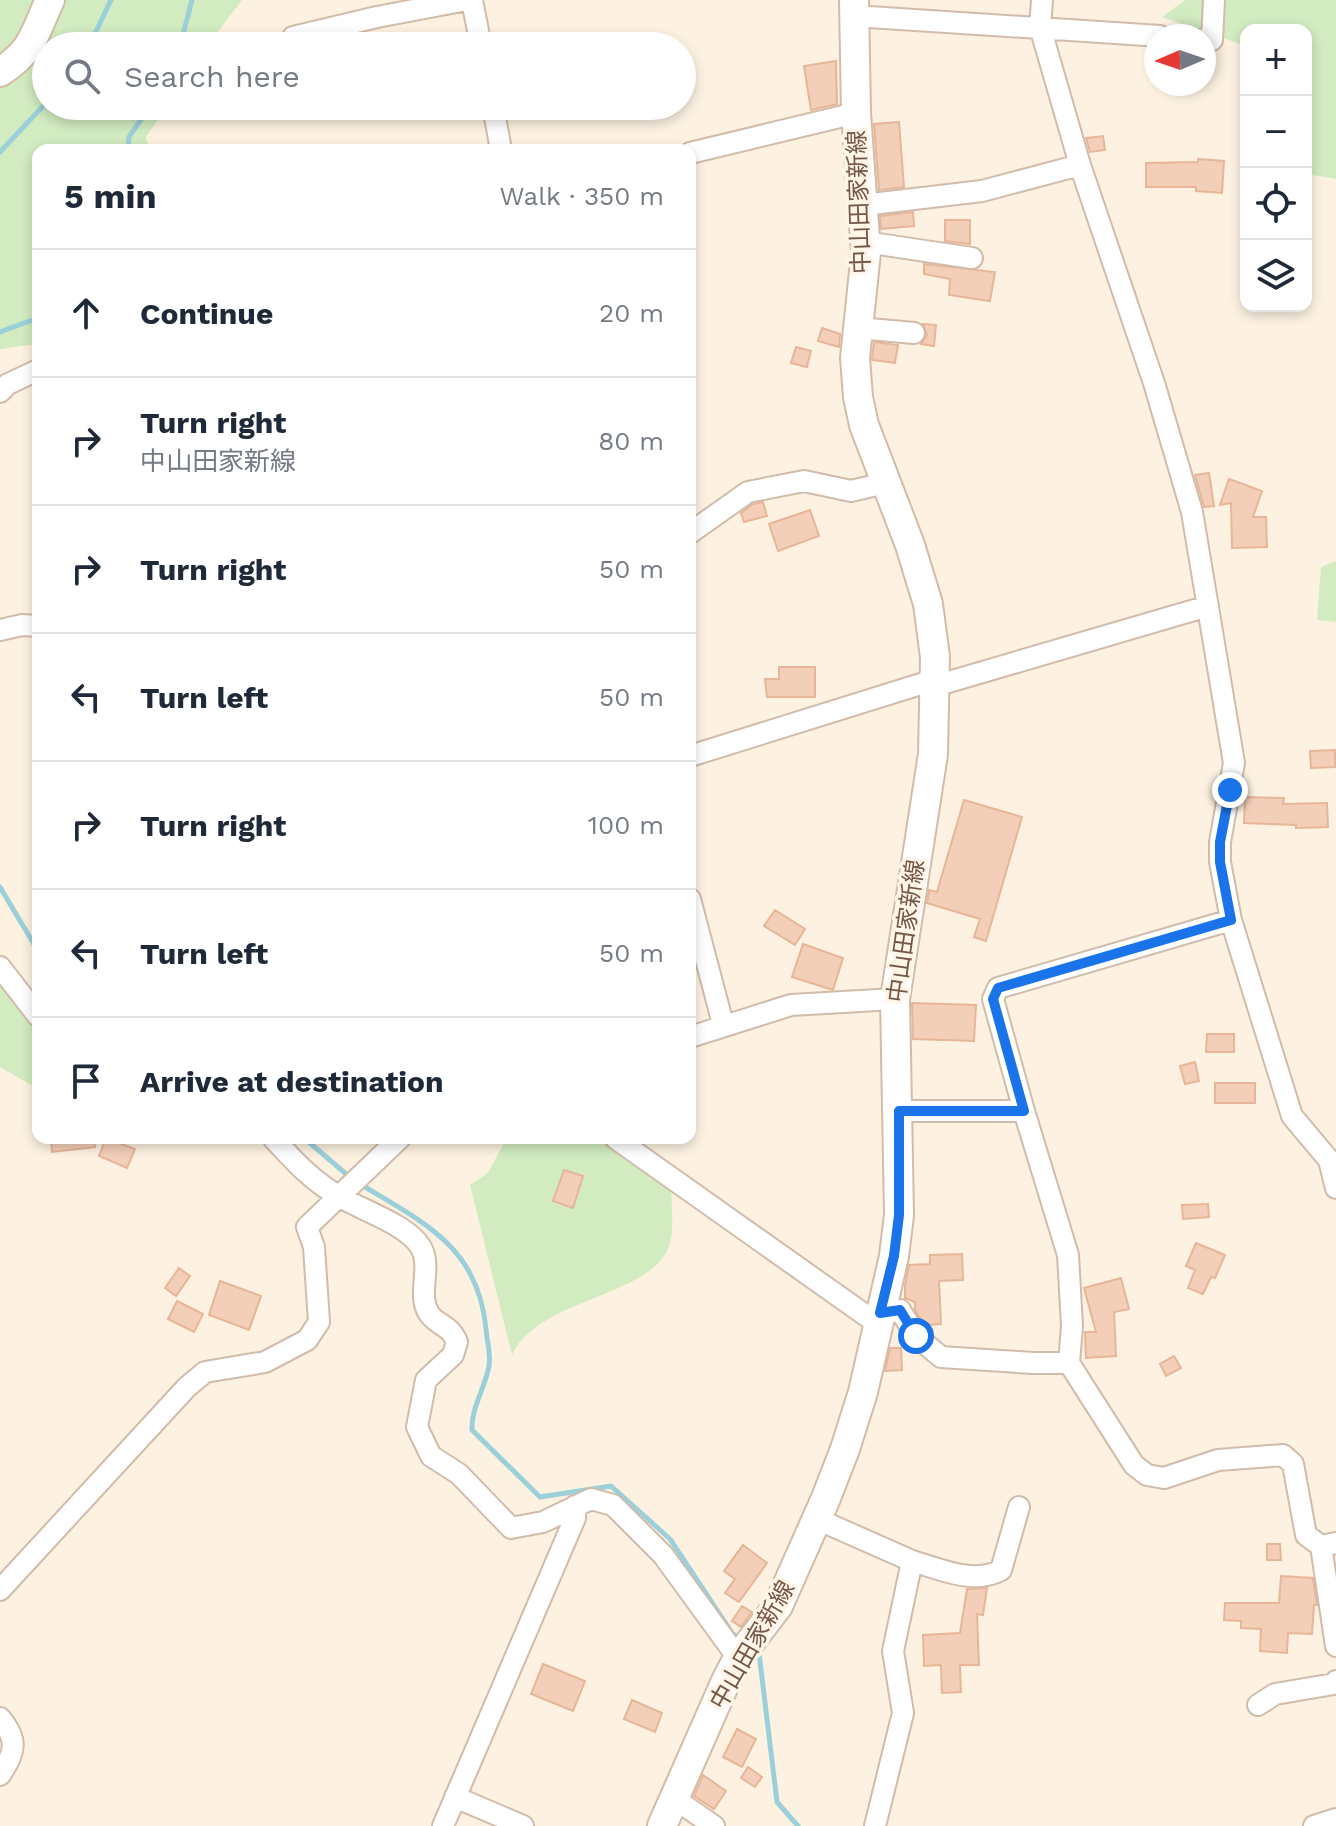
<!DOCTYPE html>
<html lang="en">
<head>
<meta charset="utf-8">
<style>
	body { margin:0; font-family:"Work Sans","Noto Sans JP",sans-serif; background:#f6f6f7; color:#1f2937 }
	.controls { position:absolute; right:24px; top:24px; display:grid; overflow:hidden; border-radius:16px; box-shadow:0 4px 12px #0003 }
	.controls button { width:72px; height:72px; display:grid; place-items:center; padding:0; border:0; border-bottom:2px solid #e0e1e3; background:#fff; color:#1f2937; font:40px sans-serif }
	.compass { position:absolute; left:1144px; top:24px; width:72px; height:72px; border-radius:50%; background:#fff; box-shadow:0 4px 12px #0003; rotate:268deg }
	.stop { position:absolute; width:24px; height:24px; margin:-18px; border:6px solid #1a73e8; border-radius:50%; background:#fff }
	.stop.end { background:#1a73e8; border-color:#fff; box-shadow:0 2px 8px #0008 }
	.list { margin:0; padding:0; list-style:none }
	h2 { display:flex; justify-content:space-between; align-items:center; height:104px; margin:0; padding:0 32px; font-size:34px }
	h2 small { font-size:26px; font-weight:400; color:#747a83 }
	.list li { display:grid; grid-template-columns:52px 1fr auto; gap:24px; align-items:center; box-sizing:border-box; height:128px; padding:0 32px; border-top:2px solid #e0e1e3 }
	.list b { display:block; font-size:30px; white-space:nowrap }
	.list p { margin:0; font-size:26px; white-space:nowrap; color:#747a83 }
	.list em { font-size:26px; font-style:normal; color:#747a83 }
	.icon { flex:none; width:44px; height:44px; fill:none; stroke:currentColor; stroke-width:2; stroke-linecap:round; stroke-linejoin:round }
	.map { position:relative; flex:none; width:1336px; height:1826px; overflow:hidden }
	.search { position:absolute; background:#fff; box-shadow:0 4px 12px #0003; left:32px; top:32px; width:664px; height:88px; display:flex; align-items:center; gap:20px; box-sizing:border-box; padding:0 28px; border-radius:44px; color:#747a83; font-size:30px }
	.panel { position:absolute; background:#fff; box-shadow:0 4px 12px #0003; left:32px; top:144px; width:664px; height:1000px; border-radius:16px }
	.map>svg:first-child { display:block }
	.green { fill:#d2ebc0 }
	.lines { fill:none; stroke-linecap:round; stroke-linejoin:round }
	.stream { stroke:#9cd0d9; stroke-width:5 }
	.building { fill:#f3cfb9; stroke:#e7b598; stroke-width:2 }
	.minor-casing { stroke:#d1bbab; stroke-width:24 }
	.secondary-casing { stroke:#d4bba8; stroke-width:32 }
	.minor { stroke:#fff; stroke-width:20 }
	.secondary { stroke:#fff; stroke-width:28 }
	.route { stroke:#1a73e8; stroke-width:10 }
	.labels { text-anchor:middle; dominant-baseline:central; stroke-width:7; stroke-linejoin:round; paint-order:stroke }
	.street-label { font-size:24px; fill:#755748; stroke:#fff6e9 }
</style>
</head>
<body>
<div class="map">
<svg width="1336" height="1826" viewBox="0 0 1336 1826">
	<rect width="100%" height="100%" fill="#fdf2e2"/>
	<path class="green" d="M 0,0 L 242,0 L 207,46 L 46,46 L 46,106 L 167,106 L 146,137 L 149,150 L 38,150 L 38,344 L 0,349 Z
		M 1185,0 L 1336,0 L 1336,179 L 1313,175 L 1306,169 L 1306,30 L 1246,30 L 1246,48 L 1243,45 L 1162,17 Z
		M 1336,561 L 1336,622 L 1317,620 L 1321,567 Z
		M 0,984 L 38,1031 L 38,1089 L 0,1067 Z
		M 507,1138 L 606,1138 L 671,1185 C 671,1201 675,1232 669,1246 C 650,1298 538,1298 512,1355 L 470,1185 L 487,1174 Z"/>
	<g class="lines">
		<path class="stream" d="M 89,46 L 111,0
			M 180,46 L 192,0
			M 128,150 L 129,137 L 150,106
			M 0,152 L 46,103
			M 0,332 L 38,318
			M 0,887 L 38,951
			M 304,1138 L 352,1179
			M 360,1184 C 424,1223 478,1246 486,1329 C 487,1341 491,1354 489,1366 C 485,1388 471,1408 472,1430 L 540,1497 L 611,1486 L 670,1539 L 732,1633 L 741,1640
			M 756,1651 L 759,1653 L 777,1802 L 798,1826"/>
	</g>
	<path class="building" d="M 836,61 L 837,104 L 811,110 L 804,66 Z
		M 899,122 L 904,187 L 879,190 L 874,124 Z
		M 1103,136 L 1105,150 L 1090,152 L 1086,138 Z
		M 1198,159 L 1224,161 L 1222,193 L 1196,191 L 1196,187 L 1146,187 L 1146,163 L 1198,162 Z
		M 913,212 L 914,226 L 881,229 L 880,216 Z
		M 945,220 L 970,220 L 970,244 L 945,241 Z
		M 924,264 L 995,272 L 990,301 L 949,295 L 950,279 L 924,274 Z
		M 923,324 L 936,325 L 934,346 L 921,344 L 927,335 Z
		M 822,328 L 840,334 L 839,347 L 818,341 Z
		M 874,342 L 898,345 L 895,363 L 872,360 Z
		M 796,347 L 811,351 L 807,367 L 791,363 Z
		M 1209,473 L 1214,506 L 1204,507 L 1195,475 Z
		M 1229,479 L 1262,491 L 1253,517 L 1266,517 L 1267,547 L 1232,548 L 1231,503 L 1220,505 Z
		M 763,502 L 767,516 L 744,522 L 741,513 L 753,504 Z
		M 810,510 L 819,536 L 778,551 L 769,524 Z
		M 779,667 L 815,667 L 815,697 L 767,697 L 765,679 L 779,679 Z
		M 1335,750 L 1335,767 L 1311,768 L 1310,751 Z
		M 1245,797 L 1284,798 L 1283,804 L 1327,803 L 1328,827 L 1296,828 L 1296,825 L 1244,823 Z
		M 964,800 L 1022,817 L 986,941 L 974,937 L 980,919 L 927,903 L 929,890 L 937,892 Z
		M 775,910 L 805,929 L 795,945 L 764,926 Z
		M 803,944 L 843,958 L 833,990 L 792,977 Z
		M 912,1003 L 976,1005 L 974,1041 L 913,1039 Z
		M 1207,1034 L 1234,1034 L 1234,1052 L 1206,1052 Z
		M 1195,1062 L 1199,1081 L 1185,1084 L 1180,1066 Z
		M 1215,1083 L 1255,1083 L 1255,1103 L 1215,1103 Z
		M 51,1138 L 94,1138 L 95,1147 L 52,1152 Z
		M 106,1138 L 135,1149 L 127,1168 L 99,1156 Z
		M 564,1170 L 583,1176 L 573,1208 L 553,1201 Z
		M 1208,1204 L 1209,1217 L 1183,1219 L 1182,1205 Z
		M 1196,1243 L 1225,1255 L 1215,1278 L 1211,1277 L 1203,1294 L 1188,1288 L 1195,1270 L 1186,1266 Z
		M 962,1254 L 963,1280 L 939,1281 L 941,1324 L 924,1325 L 915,1310 L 915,1302 L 905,1298 L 905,1285 L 909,1265 L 930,1264 L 930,1255 Z
		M 179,1268 L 190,1276 L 176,1296 L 165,1288 Z
		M 1121,1278 L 1129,1309 L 1114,1312 L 1116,1356 L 1086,1358 L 1085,1332 L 1096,1332 L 1084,1288 Z
		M 220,1281 L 261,1296 L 249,1330 L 209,1315 Z
		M 177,1301 L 203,1314 L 194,1332 L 168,1319 Z
		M 890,1348 L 901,1348 L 902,1370 L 885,1371 Z
		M 1174,1356 L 1181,1368 L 1166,1376 L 1160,1364 Z
		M 1267,1544 L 1280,1544 L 1281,1560 L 1267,1560 Z
		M 743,1545 L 767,1563 L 739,1602 L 725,1593 L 735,1579 L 724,1571 Z
		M 1281,1576 L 1313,1578 L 1317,1605 L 1314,1605 L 1312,1634 L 1288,1633 L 1287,1653 L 1260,1651 L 1261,1629 L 1241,1628 L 1241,1621 L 1224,1620 L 1225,1603 L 1279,1603 Z
		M 987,1588 L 983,1615 L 977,1614 L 979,1665 L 960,1665 L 961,1692 L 942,1693 L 941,1665 L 924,1666 L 923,1635 L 960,1633 L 967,1589 Z
		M 742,1606 L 752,1612 L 741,1627 L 732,1621 Z
		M 543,1664 L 585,1681 L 573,1711 L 531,1694 Z
		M 632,1700 L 662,1713 L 655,1732 L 624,1719 Z
		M 737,1729 L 756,1739 L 742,1767 L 723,1757 Z
		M 748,1767 L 762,1777 L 755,1787 L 741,1778 Z
		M 703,1775 L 726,1791 L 714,1809 L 694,1796 Z"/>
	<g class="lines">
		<defs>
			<path id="minor" d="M 472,0 L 481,46
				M 1042,0 L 1040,27 L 1080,165 L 1154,383 L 1192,512 L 1234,763 L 1220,842 L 1220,862 L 1231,920 L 1292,1116 L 1329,1160 L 1336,1188
				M 854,16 L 1160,36
				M 293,37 L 377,17 L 467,0
				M 1204,39 L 1212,40 L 1214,0
				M 493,106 L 501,150
				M 690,153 L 856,113
				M 863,205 L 982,191 L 1080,165
				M 865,242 L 972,258
				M 858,328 L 914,333
				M 0,392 L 8,384 L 38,370
				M 690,533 L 748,492 L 804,481 L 851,491 L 885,483
				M 0,630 L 22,625 L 38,626
				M 690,756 L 924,683 L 935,686 L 1208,606
				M 690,899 L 723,1024
				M 0,967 L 38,1016
				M 690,1037 L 791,1005 L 895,999
				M 899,1111 L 1024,1111 L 1068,1255 L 1072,1326 L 1069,1363
				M 1024,1111 L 993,999 L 998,988 L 1231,920
				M 273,1138 C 294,1161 314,1183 342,1198 C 364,1211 407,1225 420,1246 C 433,1265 417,1292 428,1312 C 436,1326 449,1323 457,1342 L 453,1355 L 426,1380 L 417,1427 L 431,1456 L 459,1474 L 511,1528 L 543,1522 L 591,1499 L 613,1505 L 663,1555 L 738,1658
				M 615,1138 L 868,1317 L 900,1310 L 916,1336 L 941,1357 L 1033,1363 L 1069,1363 L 1134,1465 L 1147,1475 L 1164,1478 L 1218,1460 L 1283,1455 L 1293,1464 L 1306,1535 L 1321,1546 L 1336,1543
				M 817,1519 L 912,1561 L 893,1651 L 903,1713 L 875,1826
				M 1321,1546 L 1336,1646
				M 912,1561 C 940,1569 974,1585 1001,1570 L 1019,1507
				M 0,1590 L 187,1387 L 205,1372 L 265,1362 L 307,1340 L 319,1322 L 314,1247 L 307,1227 L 400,1138
				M 1258,1705 L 1275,1694 L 1334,1684 L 1336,1681
				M 0,1718 C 18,1739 16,1752 0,1775
				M 455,1797 L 523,1826
				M 675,1799 L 714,1826
				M 443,1826 L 575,1518 L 575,1506
				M 1314,1826 L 1336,1819"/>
			<path id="secondary" d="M 0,72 C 34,50 34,34 50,0
				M 662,1826 L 726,1681 L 738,1658 L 778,1606 L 826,1498 L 845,1449 L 863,1392 L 894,1256 L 899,1215 L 895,999 L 933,754 L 935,657 L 928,604 L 910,545 L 864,425 L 858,397 L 855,358 L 866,252 L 856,113 L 854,0"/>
		</defs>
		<use href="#minor" class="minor-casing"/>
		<use href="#secondary" class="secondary-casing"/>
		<use href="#minor" class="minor"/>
		<use href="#secondary" class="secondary"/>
	</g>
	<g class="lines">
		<path class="route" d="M 916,1336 L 900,1310 L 880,1313 L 894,1256 L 899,1215 L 899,1111 L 1024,1111 L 993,999 L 998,988 L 1231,920 L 1220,862 L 1220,842 L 1230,790"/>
	</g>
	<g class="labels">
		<g class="street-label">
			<text transform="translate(859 202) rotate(-92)">中山田家新線</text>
			<text transform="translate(906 931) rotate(-82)">中山田家新線</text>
			<text transform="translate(752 1645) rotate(-60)">中山田家新線</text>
		</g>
	</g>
</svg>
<div class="controls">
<button>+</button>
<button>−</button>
<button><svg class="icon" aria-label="locate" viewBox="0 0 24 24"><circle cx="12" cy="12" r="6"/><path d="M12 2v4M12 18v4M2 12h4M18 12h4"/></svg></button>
<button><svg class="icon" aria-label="layers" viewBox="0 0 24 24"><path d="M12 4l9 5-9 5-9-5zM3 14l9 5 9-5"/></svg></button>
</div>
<svg class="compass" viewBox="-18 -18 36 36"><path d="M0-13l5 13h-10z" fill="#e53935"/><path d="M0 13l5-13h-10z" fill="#747a83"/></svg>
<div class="stop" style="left:916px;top:1336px"></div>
<div class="stop end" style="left:1230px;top:790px"></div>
<div class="search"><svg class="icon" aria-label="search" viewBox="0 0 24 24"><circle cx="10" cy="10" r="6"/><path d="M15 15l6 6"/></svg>Search here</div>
<section class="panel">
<h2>5 min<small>Walk · 350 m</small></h2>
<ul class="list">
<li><svg class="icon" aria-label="ahead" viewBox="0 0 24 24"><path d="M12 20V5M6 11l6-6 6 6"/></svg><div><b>Continue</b></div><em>20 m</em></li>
<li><svg class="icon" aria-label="right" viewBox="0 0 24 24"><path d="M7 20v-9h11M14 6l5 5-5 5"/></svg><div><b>Turn right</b><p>中山田家新線</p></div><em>80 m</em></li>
<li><svg class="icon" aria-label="right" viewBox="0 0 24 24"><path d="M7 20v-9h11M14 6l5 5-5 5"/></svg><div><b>Turn right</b></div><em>50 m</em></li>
<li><svg class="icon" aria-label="left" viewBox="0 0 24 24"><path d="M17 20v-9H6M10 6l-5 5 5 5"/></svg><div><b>Turn left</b></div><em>50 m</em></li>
<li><svg class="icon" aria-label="right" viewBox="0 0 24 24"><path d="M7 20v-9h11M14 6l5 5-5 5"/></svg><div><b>Turn right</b></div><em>100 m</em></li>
<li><svg class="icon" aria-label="left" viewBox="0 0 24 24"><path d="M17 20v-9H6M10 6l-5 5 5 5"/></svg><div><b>Turn left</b></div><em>50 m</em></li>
<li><svg class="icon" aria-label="arrive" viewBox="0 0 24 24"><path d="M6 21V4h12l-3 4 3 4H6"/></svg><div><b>Arrive at destination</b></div></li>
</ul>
</section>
</div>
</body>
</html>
